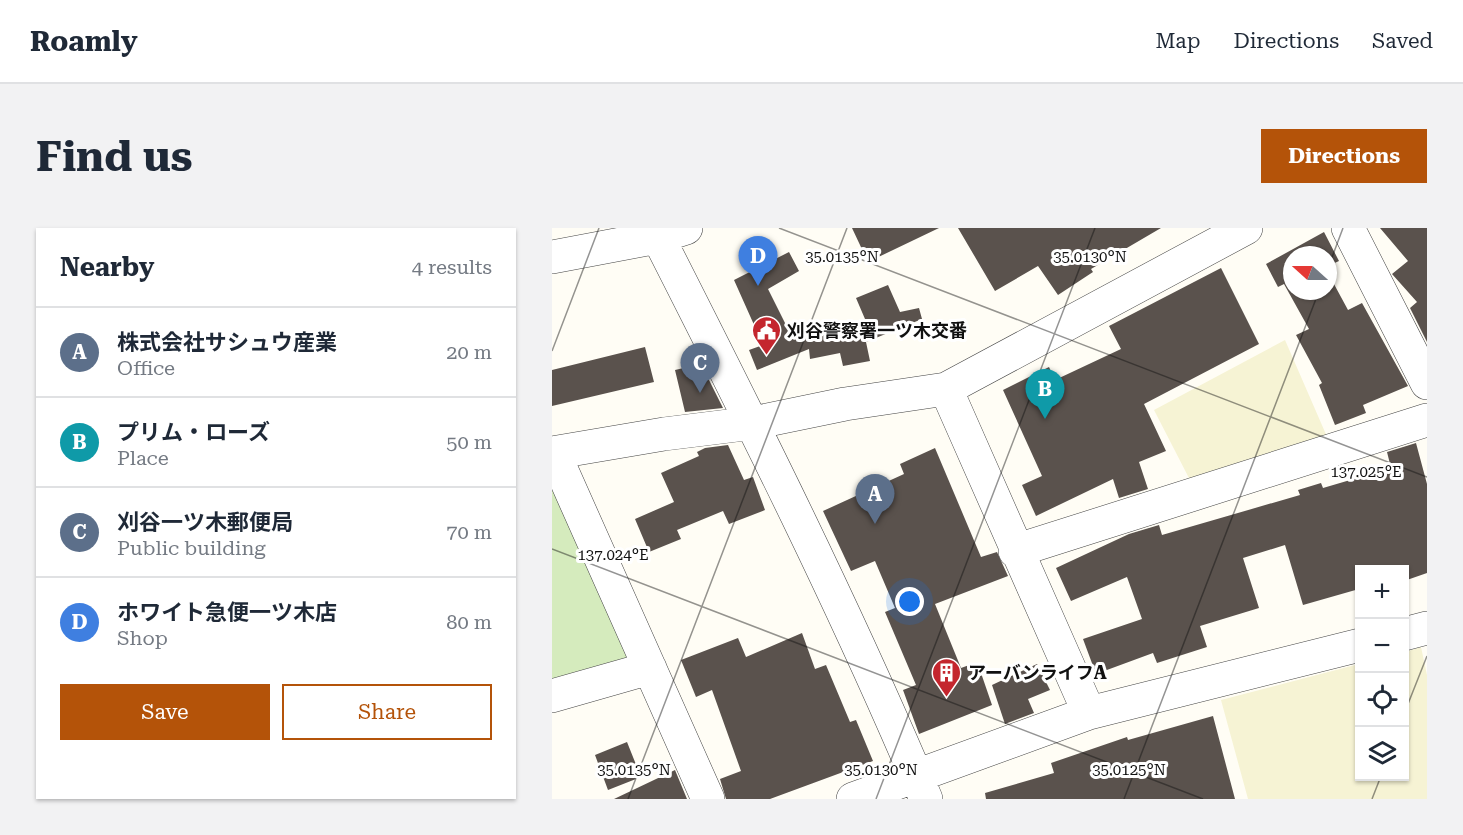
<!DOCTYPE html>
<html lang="en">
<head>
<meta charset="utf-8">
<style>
	body { margin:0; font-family:"Roboto Serif","Noto Sans JP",serif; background:#f2f2f3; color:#1f2937 }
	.controls { position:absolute; right:18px; bottom:18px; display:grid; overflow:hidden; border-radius:0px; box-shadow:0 2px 4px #0004 }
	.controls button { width:54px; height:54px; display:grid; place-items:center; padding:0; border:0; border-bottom:2px solid #e0e1e3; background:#fff; color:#1f2937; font:30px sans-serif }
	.compass { position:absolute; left:731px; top:18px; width:54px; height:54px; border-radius:50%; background:#fff; box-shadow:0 2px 4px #0004; rotate:291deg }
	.you { position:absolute; left:358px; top:374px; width:21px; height:21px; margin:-15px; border:4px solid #fff; border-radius:50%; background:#1a73e8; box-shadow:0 0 0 9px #1a73e833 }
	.badge { display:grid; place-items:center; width:39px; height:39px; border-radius:50%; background:#b45309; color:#fff; font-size:20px; font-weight:700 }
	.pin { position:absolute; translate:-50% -50px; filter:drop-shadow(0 2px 3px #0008) }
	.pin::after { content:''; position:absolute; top:32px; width:21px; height:18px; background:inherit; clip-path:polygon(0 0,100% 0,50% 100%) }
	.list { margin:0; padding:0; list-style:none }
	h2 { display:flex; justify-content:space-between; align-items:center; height:78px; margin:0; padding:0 24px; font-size:26px }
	h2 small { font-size:20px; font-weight:400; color:#747a83 }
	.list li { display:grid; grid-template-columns:39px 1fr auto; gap:18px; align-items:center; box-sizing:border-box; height:90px; padding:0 24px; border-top:2px solid #e0e1e3 }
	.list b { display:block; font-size:22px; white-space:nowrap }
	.list p { margin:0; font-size:20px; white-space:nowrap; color:#747a83 }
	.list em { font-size:20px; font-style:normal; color:#747a83 }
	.actions { display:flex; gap:12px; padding:18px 24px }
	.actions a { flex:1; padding:14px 0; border:2px solid #b45309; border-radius:0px; text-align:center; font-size:21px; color:#b45309 }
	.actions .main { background:#b45309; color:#fff }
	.icon { flex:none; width:33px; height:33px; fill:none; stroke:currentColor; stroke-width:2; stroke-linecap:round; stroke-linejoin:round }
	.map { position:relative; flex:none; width:875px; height:571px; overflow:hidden; border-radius:0px }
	header { display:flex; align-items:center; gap:36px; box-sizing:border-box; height:84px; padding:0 30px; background:#fff; border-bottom:2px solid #e0e1e3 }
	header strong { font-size:28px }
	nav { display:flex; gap:33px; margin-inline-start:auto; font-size:21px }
	.intro { display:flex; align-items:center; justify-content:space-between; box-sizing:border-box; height:144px; padding:0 36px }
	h1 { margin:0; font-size:42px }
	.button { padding:15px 27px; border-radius:0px; background:#b45309; color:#fff; font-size:21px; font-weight:700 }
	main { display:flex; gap:36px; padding:0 36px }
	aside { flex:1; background:#fff; border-radius:0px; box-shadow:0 2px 4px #0004 }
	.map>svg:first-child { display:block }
	.farmland { fill:#f6f3d4 }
	.green { fill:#d5ebbd }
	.building { fill:#5a524d }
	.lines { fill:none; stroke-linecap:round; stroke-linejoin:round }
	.minor-casing { stroke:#444; stroke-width:34 }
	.minor { stroke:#fff; stroke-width:33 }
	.ticks { fill:none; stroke:#111; stroke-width:1.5; stroke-opacity:0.45 }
	.labels { text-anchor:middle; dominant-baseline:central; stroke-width:6; stroke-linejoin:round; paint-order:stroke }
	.poi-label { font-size:18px; font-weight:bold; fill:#111; stroke:#fff; text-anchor:start }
	.ticks-label { font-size:15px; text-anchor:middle; fill:#111; stroke:#fff; stroke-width:6; stroke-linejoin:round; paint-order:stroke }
</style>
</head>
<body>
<header>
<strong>Roamly</strong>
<nav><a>Map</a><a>Directions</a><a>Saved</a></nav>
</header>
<div class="intro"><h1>Find us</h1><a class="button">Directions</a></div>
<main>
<aside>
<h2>Nearby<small>4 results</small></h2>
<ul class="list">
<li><span class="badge" style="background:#5c6f8a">A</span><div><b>株式会社サシュウ産業</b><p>Office</p></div><em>20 m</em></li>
<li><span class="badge" style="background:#0f9aa8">B</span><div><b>プリム・ローズ</b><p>Place</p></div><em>50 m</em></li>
<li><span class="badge" style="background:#5c6f8a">C</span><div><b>刈谷一ツ木郵便局</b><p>Public building</p></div><em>70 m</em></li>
<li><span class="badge" style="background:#3f7fe0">D</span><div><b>ホワイト急便一ツ木店</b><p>Shop</p></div><em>80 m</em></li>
</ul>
<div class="actions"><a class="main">Save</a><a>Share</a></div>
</aside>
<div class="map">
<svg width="875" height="571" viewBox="0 0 875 571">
	<rect width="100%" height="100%" fill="#fffdf5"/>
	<path class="farmland" d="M 733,112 L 776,211 L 639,254 L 602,182 Z
		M 869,419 L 875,447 L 875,571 L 696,571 L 669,472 L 807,436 L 808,548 L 852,548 L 853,424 Z"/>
	<path class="green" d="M 0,257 L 78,431 L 0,452 Z"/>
	<path class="building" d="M 300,0 L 387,0 L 316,34 Z
		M 406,0 L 609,0 L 539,41 L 541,44 L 506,67 L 486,38 L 443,63 Z
		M 828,0 L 875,0 L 875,114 L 858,80 L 865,74 L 840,46 L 856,33 Z
		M 772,4 L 787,33 L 776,38 L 776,27 L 740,27 L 740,63 L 776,63 L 776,45 L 796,82 L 810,75 L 856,158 L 811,177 L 814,185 L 783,197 L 767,157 L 770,155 L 744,107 L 757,101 L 732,56 L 726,59 L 714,36 Z
		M 237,24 L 247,43 L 216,61 L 239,107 L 313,91 L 304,70 L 336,57 L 348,84 L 367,80 L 370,91 L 314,114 L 318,133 L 291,138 L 288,125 L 258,131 L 257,121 L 205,142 L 197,122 L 211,117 L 182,52 Z
		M 669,40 L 707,116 L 592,176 L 614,223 L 587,234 L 596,261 L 567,270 L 561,251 L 484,288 L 470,257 L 490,248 L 451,162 L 497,139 L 503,152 L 569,121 L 557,98 Z
		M 93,119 L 102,154 L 0,178 L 0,142 Z
		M 149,136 L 171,180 L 133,184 L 123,142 Z
		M 864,215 L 875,256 L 875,345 L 852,353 L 852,342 L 807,342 L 807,361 L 751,377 L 733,317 L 691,330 L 707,380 L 648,398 L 655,419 L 605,435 L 601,425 L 544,446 L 531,411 L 590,391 L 575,349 L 519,373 L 504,340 L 577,306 L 607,297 L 610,307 L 748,267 L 746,262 L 769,255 L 771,260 L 839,240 L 835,224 Z
		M 176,217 L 192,252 L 201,249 L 213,282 L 177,296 L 171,283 L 125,302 L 129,311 L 97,324 L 83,291 L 122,274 L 109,245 L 147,228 L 145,224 L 153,220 Z
		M 383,220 L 429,329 L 445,324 L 456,348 L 383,376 L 409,440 L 420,436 L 424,446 L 429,445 L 440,477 L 367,506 L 351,462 L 364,457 L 333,384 L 343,380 L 323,333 L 299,343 L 271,283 L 352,246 L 348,236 Z
		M 250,405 L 263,441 L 274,437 L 298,494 L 304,492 L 321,533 L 218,571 L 174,571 L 168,551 L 189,543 L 160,462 L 144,469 L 129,432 L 186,410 L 194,429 Z
		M 485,436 L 498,462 L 476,471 L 482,485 L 453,496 L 440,457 Z
		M 661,488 L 683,571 L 434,571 L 433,565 L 502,545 L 499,535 L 575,509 L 576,512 Z
		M 75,514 L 89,549 L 56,562 L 43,527 Z
		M 123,542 L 135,571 L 62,571 Z"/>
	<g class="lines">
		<defs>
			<path id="minor" d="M 96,0 L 106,9 C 200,194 293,379 374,571
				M 796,0 L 875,155
				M 0,29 L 106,9 L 134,0
				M 394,161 L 537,485
				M 0,225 L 112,206 L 201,195 L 293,176 L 394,161 L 694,0
				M 2,225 L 156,571
				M 463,323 L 875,192
				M 852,406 L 875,400
				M 0,468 L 98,440
				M 301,571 L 537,485 L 808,417"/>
		</defs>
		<use href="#minor" class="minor-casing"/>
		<use href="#minor" class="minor"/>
	</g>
	<path class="ticks" d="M 227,0 L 875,249M 776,40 L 791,0M 0,123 L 47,0M 0,321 L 651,571M 852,486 L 875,428M 76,571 L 295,0M 324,571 L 543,0M 572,571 L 767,63M 820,571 L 829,548"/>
	<defs>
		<symbol id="civic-pin" viewBox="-11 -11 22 30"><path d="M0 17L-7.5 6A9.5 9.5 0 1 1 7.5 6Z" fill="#c4262e" stroke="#fff"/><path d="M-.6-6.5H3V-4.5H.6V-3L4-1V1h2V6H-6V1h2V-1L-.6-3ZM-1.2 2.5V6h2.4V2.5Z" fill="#fff"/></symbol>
		<symbol id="building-pin" viewBox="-11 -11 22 30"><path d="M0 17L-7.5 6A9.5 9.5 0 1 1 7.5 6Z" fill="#c4262e" stroke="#fff"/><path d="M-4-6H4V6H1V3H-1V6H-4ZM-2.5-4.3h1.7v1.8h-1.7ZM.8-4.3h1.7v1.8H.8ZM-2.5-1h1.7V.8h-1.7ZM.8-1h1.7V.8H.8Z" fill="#fff"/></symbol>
	</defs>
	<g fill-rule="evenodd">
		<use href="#civic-pin" x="198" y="86" width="33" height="45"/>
		<use href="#building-pin" x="378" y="428" width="33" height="45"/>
	</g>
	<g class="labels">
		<g class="poi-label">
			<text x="235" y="102">刈谷警察署一ツ木交番</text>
			<text x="416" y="444">アーバンライフA</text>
		</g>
	</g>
	<g class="ticks-label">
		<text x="290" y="34">35.0135°N</text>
		<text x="538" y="34">35.0130°N</text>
		<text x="814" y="249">137.025°E</text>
		<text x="61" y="332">137.024°E</text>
		<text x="82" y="547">35.0135°N</text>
		<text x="329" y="547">35.0130°N</text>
		<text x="577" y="547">35.0125°N</text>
	</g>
</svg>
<div class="controls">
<button>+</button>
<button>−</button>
<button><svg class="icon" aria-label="locate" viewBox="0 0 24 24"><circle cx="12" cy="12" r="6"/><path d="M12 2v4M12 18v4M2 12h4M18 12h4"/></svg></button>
<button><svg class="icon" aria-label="layers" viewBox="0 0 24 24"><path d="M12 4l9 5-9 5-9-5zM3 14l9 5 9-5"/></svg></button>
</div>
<svg class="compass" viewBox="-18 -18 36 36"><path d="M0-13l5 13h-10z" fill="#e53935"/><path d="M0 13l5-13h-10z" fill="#747a83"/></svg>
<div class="you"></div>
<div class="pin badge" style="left:323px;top:296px;background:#5c6f8a">A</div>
<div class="pin badge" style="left:493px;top:191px;background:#0f9aa8">B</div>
<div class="pin badge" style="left:148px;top:165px;background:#5c6f8a">C</div>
<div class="pin badge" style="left:206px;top:58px;background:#3f7fe0">D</div>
</div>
</main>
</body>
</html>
